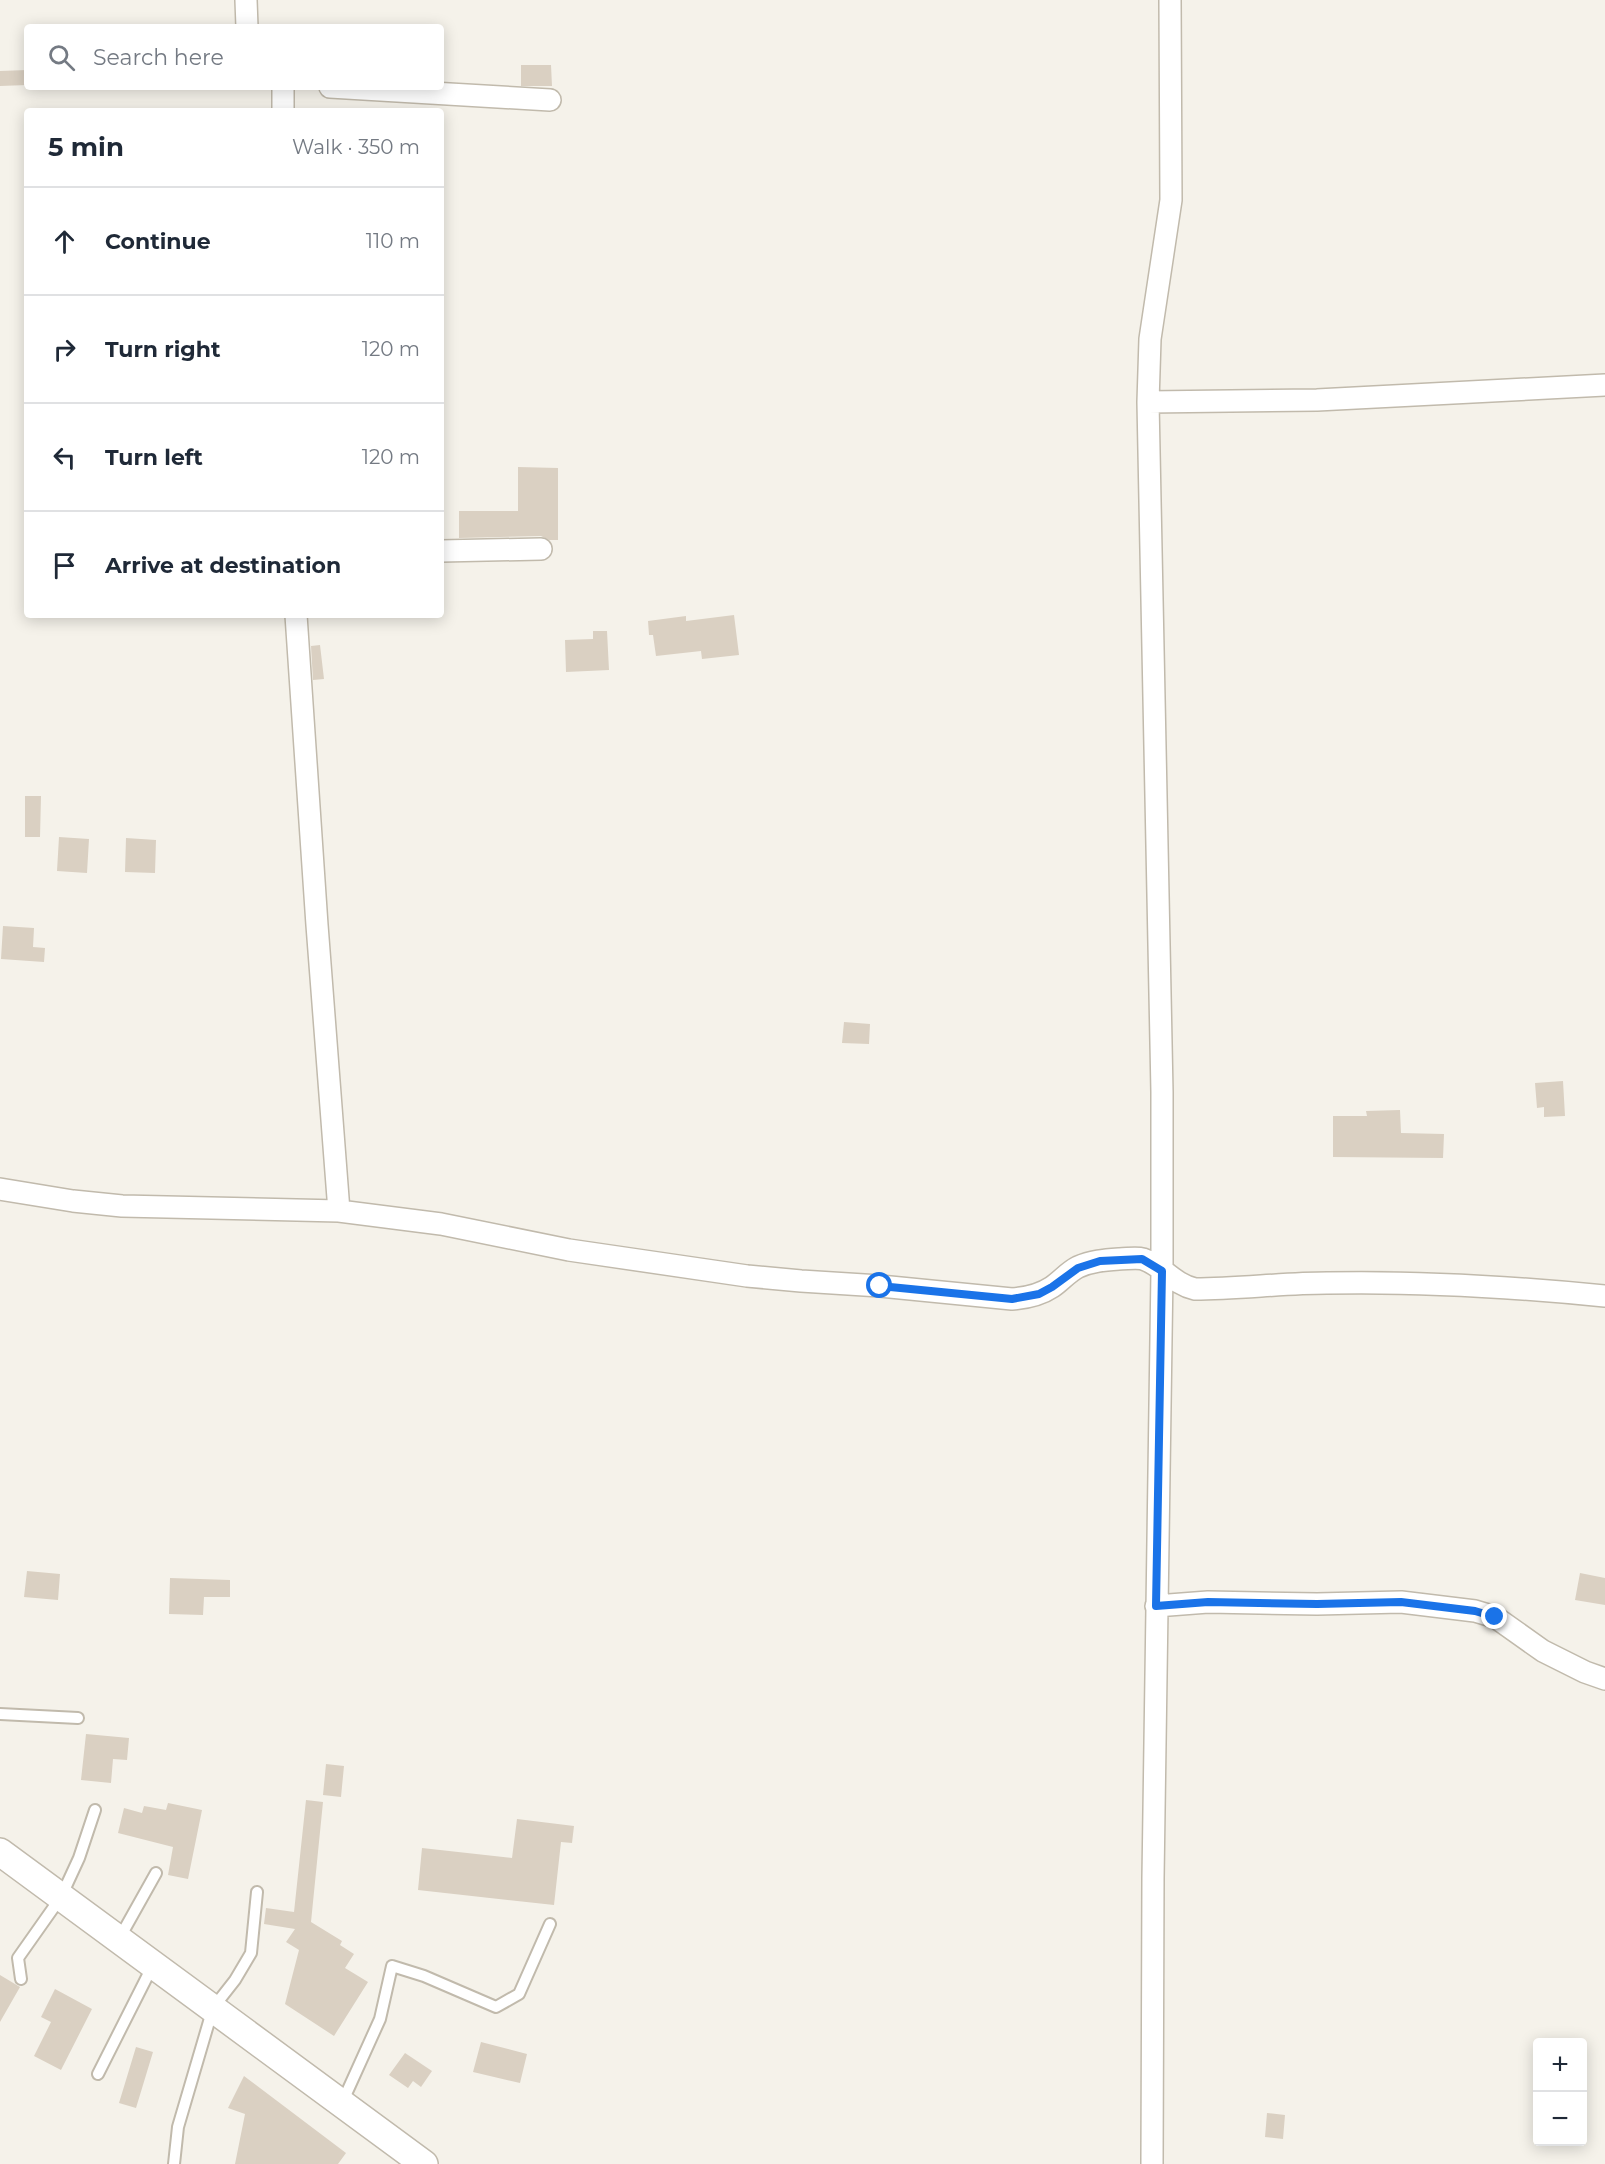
<!DOCTYPE html>
<html lang="en">
<head>
<meta charset="utf-8">
<style>
	body { margin:0; font-family:Montserrat,sans-serif; background:#f2f2f3; color:#1f2937 }
	.controls { position:absolute; right:18px; bottom:18px; display:grid; overflow:hidden; border-radius:6px; box-shadow:0 3px 15px #0003 }
	.controls button { width:54px; height:54px; display:grid; place-items:center; padding:0; border:0; border-bottom:2px solid #e0e1e3; background:#fff; color:#1f2937; font:30px sans-serif }
	.stop { position:absolute; width:18px; height:18px; margin:-14px; border:4px solid #1a73e8; border-radius:50%; background:#fff }
	.stop.end { background:#1a73e8; border-color:#fff; box-shadow:0 2px 6px #0008 }
	.list { margin:0; padding:0; list-style:none }
	h2 { display:flex; justify-content:space-between; align-items:center; height:78px; margin:0; padding:0 24px; font-size:26px }
	h2 small { font-size:20px; font-weight:400; color:#747a83 }
	.list li { display:grid; grid-template-columns:39px 1fr auto; gap:18px; align-items:center; box-sizing:border-box; height:108px; padding:0 24px; border-top:2px solid #e0e1e3 }
	.list b { display:block; font-size:22px; white-space:nowrap }
	.list em { font-size:20px; font-style:normal; color:#747a83 }
	.icon { flex:none; width:33px; height:33px; fill:none; stroke:currentColor; stroke-width:2; stroke-linecap:round; stroke-linejoin:round }
	.map { position:relative; flex:none; width:1605px; height:2164px; overflow:hidden }
	.search { position:absolute; background:#fff; box-shadow:0 3px 15px #0003; left:24px; top:24px; width:420px; height:66px; display:flex; align-items:center; gap:15px; box-sizing:border-box; padding:0 21px; border-radius:6px; color:#747a83; font-size:22px }
	.panel { position:absolute; background:#fff; box-shadow:0 3px 15px #0003; left:24px; top:108px; width:420px; height:510px; border-radius:6px }
	.map>svg:first-child { display:block }
	.building { fill:#dad0c2 }
	.lines { fill:none; stroke-linecap:round; stroke-linejoin:round }
	.service-casing { stroke:#c1baac; stroke-width:14 }
	.minor-casing { stroke:#c1baac; stroke-width:24 }
	.tertiary-casing { stroke:#c1baac; stroke-width:30 }
	.service { stroke:#fff; stroke-width:10 }
	.minor { stroke:#fff; stroke-width:21 }
	.tertiary { stroke:#fff; stroke-width:27 }
	.route { stroke:#1a73e8; stroke-width:8 }
</style>
</head>
<body>
<div class="map">
<svg width="1605" height="2164" viewBox="0 0 1605 2164">
	<rect width="100%" height="100%" fill="#f5f2ea"/>
	<path class="building" d="M 521,65 L 551,65 L 552,86 L 521,86 Z
		M 27,70 L 27,85 L 0,86 L 0,71 Z
		M 518,467 L 558,468 L 558,540 L 549,540 L 541,536 L 459,538 L 459,511 L 518,511 Z
		M 734,615 L 739,655 L 702,659 L 701,651 L 656,656 L 653,635 L 649,635 L 648,621 L 686,616 L 686,621 Z
		M 593,631 L 607,631 L 609,670 L 566,672 L 565,640 L 593,639 Z
		M 320,645 L 324,679 L 313,680 L 311,646 Z
		M 25,796 L 41,796 L 40,837 L 25,837 Z
		M 59,837 L 89,839 L 87,873 L 57,871 Z
		M 126,838 L 156,840 L 155,873 L 125,872 Z
		M 3,926 L 34,928 L 33,947 L 45,948 L 44,962 L 1,959 Z
		M 844,1022 L 870,1024 L 869,1044 L 842,1043 Z
		M 1563,1081 L 1565,1116 L 1544,1117 L 1544,1107 L 1537,1108 L 1535,1083 Z
		M 1400,1110 L 1401,1133 L 1444,1134 L 1443,1158 L 1333,1157 L 1333,1116 L 1367,1116 L 1366,1111 Z
		M 27,1571 L 60,1574 L 58,1600 L 24,1597 Z
		M 1580,1573 L 1605,1578 L 1605,1605 L 1575,1600 Z
		M 170,1578 L 230,1580 L 230,1597 L 204,1597 L 203,1615 L 169,1614 Z
		M 86,1734 L 129,1738 L 127,1760 L 113,1759 L 111,1783 L 81,1780 Z
		M 326,1764 L 344,1766 L 341,1797 L 323,1795 Z
		M 306,1800 L 323,1802 L 311,1922 L 342,1941 L 340,1945 L 354,1954 L 345,1968 L 368,1982 L 334,2036 L 285,2004 L 299,1950 L 286,1942 L 295,1929 L 264,1924 L 266,1908 L 294,1912 Z
		M 168,1803 L 202,1810 L 188,1879 L 168,1875 L 173,1847 L 118,1833 L 124,1808 L 142,1813 L 144,1806 L 166,1810 Z
		M 517,1819 L 574,1826 L 572,1843 L 561,1842 L 554,1905 L 418,1890 L 422,1848 L 512,1858 Z
		M 0,1975 L 20,1987 L 0,2022 Z
		M 55,1989 L 92,2009 L 61,2070 L 34,2056 L 51,2022 L 41,2017 Z
		M 481,2042 L 527,2054 L 520,2083 L 473,2072 Z
		M 136,2047 L 153,2052 L 136,2108 L 119,2103 Z
		M 405,2053 L 432,2071 L 421,2087 L 413,2081 L 408,2088 L 389,2075 Z
		M 244,2076 L 346,2153 L 338,2164 L 235,2164 L 245,2114 L 228,2108 Z
		M 1267,2113 L 1285,2115 L 1283,2139 L 1265,2137 Z"/>
	<g class="lines">
		<defs>
			<path id="service" d="M 0,1714 L 78,1718
				M 119,1939 L 156,1873
				M 21,1979 L 18,1958 L 61,1897 L 79,1858 L 95,1810
				M 98,2074 L 153,1965
				M 342,2103 L 380,2019 L 392,1966 L 424,1976 L 496,2007 L 519,1994 L 550,1924
				M 174,2164 L 178,2127 L 213,2008 L 235,1980 L 251,1953 L 257,1892"/>
			<path id="minor" d="M 246,0 L 247,27
				M 330,87 L 550,100
				M 283,111 L 283,87
				M 1148,402 L 1317,400 L 1605,385
				M 441,551 L 541,549
				M 296,615 L 317,925 L 339,1211
				M 0,1189 L 73,1201 L 122,1206 L 339,1211 L 441,1224 L 569,1250 L 747,1276 L 801,1281 L 880,1286 L 1012,1299 C 1026,1298 1040,1295 1052,1287 C 1061,1281 1068,1272 1078,1267 C 1091,1261 1105,1260 1119,1259 C 1127,1259 1136,1257 1143,1259 C 1162,1265 1173,1284 1195,1289 C 1239,1289 1283,1283 1327,1283 C 1420,1281 1513,1287 1605,1296
				M 1156,1606 L 1208,1602 L 1317,1604 L 1401,1602 L 1475,1611 L 1495,1617 L 1543,1651 L 1585,1672 L 1605,1679
				M 1152,2164 L 1153,1878 L 1162,1271 L 1162,1092 L 1148,402 L 1150,339 L 1171,200 L 1170,0"/>
			<path id="tertiary" d="M 0,1852 L 424,2164"/>
		</defs>
		<use href="#service" class="service-casing"/>
		<use href="#minor" class="minor-casing"/>
		<use href="#tertiary" class="tertiary-casing"/>
		<use href="#service" class="service"/>
		<use href="#minor" class="minor"/>
		<use href="#tertiary" class="tertiary"/>
	</g>
	<g class="lines">
		<path class="route" d="M 880,1286 L 1012,1299 L 1039,1294 L 1052,1287 L 1078,1268 L 1100,1261 L 1142,1259 L 1162,1271 L 1156,1606 L 1208,1602 L 1317,1604 L 1401,1602 L 1475,1611 L 1495,1617"/>
	</g>
</svg>
<div class="controls">
<button>+</button>
<button>−</button>
</div>
<div class="stop" style="left:880px;top:1286px"></div>
<div class="stop end" style="left:1495px;top:1617px"></div>
<div class="search"><svg class="icon" aria-label="search" viewBox="0 0 24 24"><circle cx="10" cy="10" r="6"/><path d="M15 15l6 6"/></svg>Search here</div>
<section class="panel">
<h2>5 min<small>Walk · 350 m</small></h2>
<ul class="list">
<li><svg class="icon" aria-label="ahead" viewBox="0 0 24 24"><path d="M12 20V5M6 11l6-6 6 6"/></svg><div><b>Continue</b></div><em>110 m</em></li>
<li><svg class="icon" aria-label="right" viewBox="0 0 24 24"><path d="M7 20v-9h11M14 6l5 5-5 5"/></svg><div><b>Turn right</b></div><em>120 m</em></li>
<li><svg class="icon" aria-label="left" viewBox="0 0 24 24"><path d="M17 20v-9H6M10 6l-5 5 5 5"/></svg><div><b>Turn left</b></div><em>120 m</em></li>
<li><svg class="icon" aria-label="arrive" viewBox="0 0 24 24"><path d="M6 21V4h12l-3 4 3 4H6"/></svg><div><b>Arrive at destination</b></div></li>
</ul>
</section>
</div>
</body>
</html>
